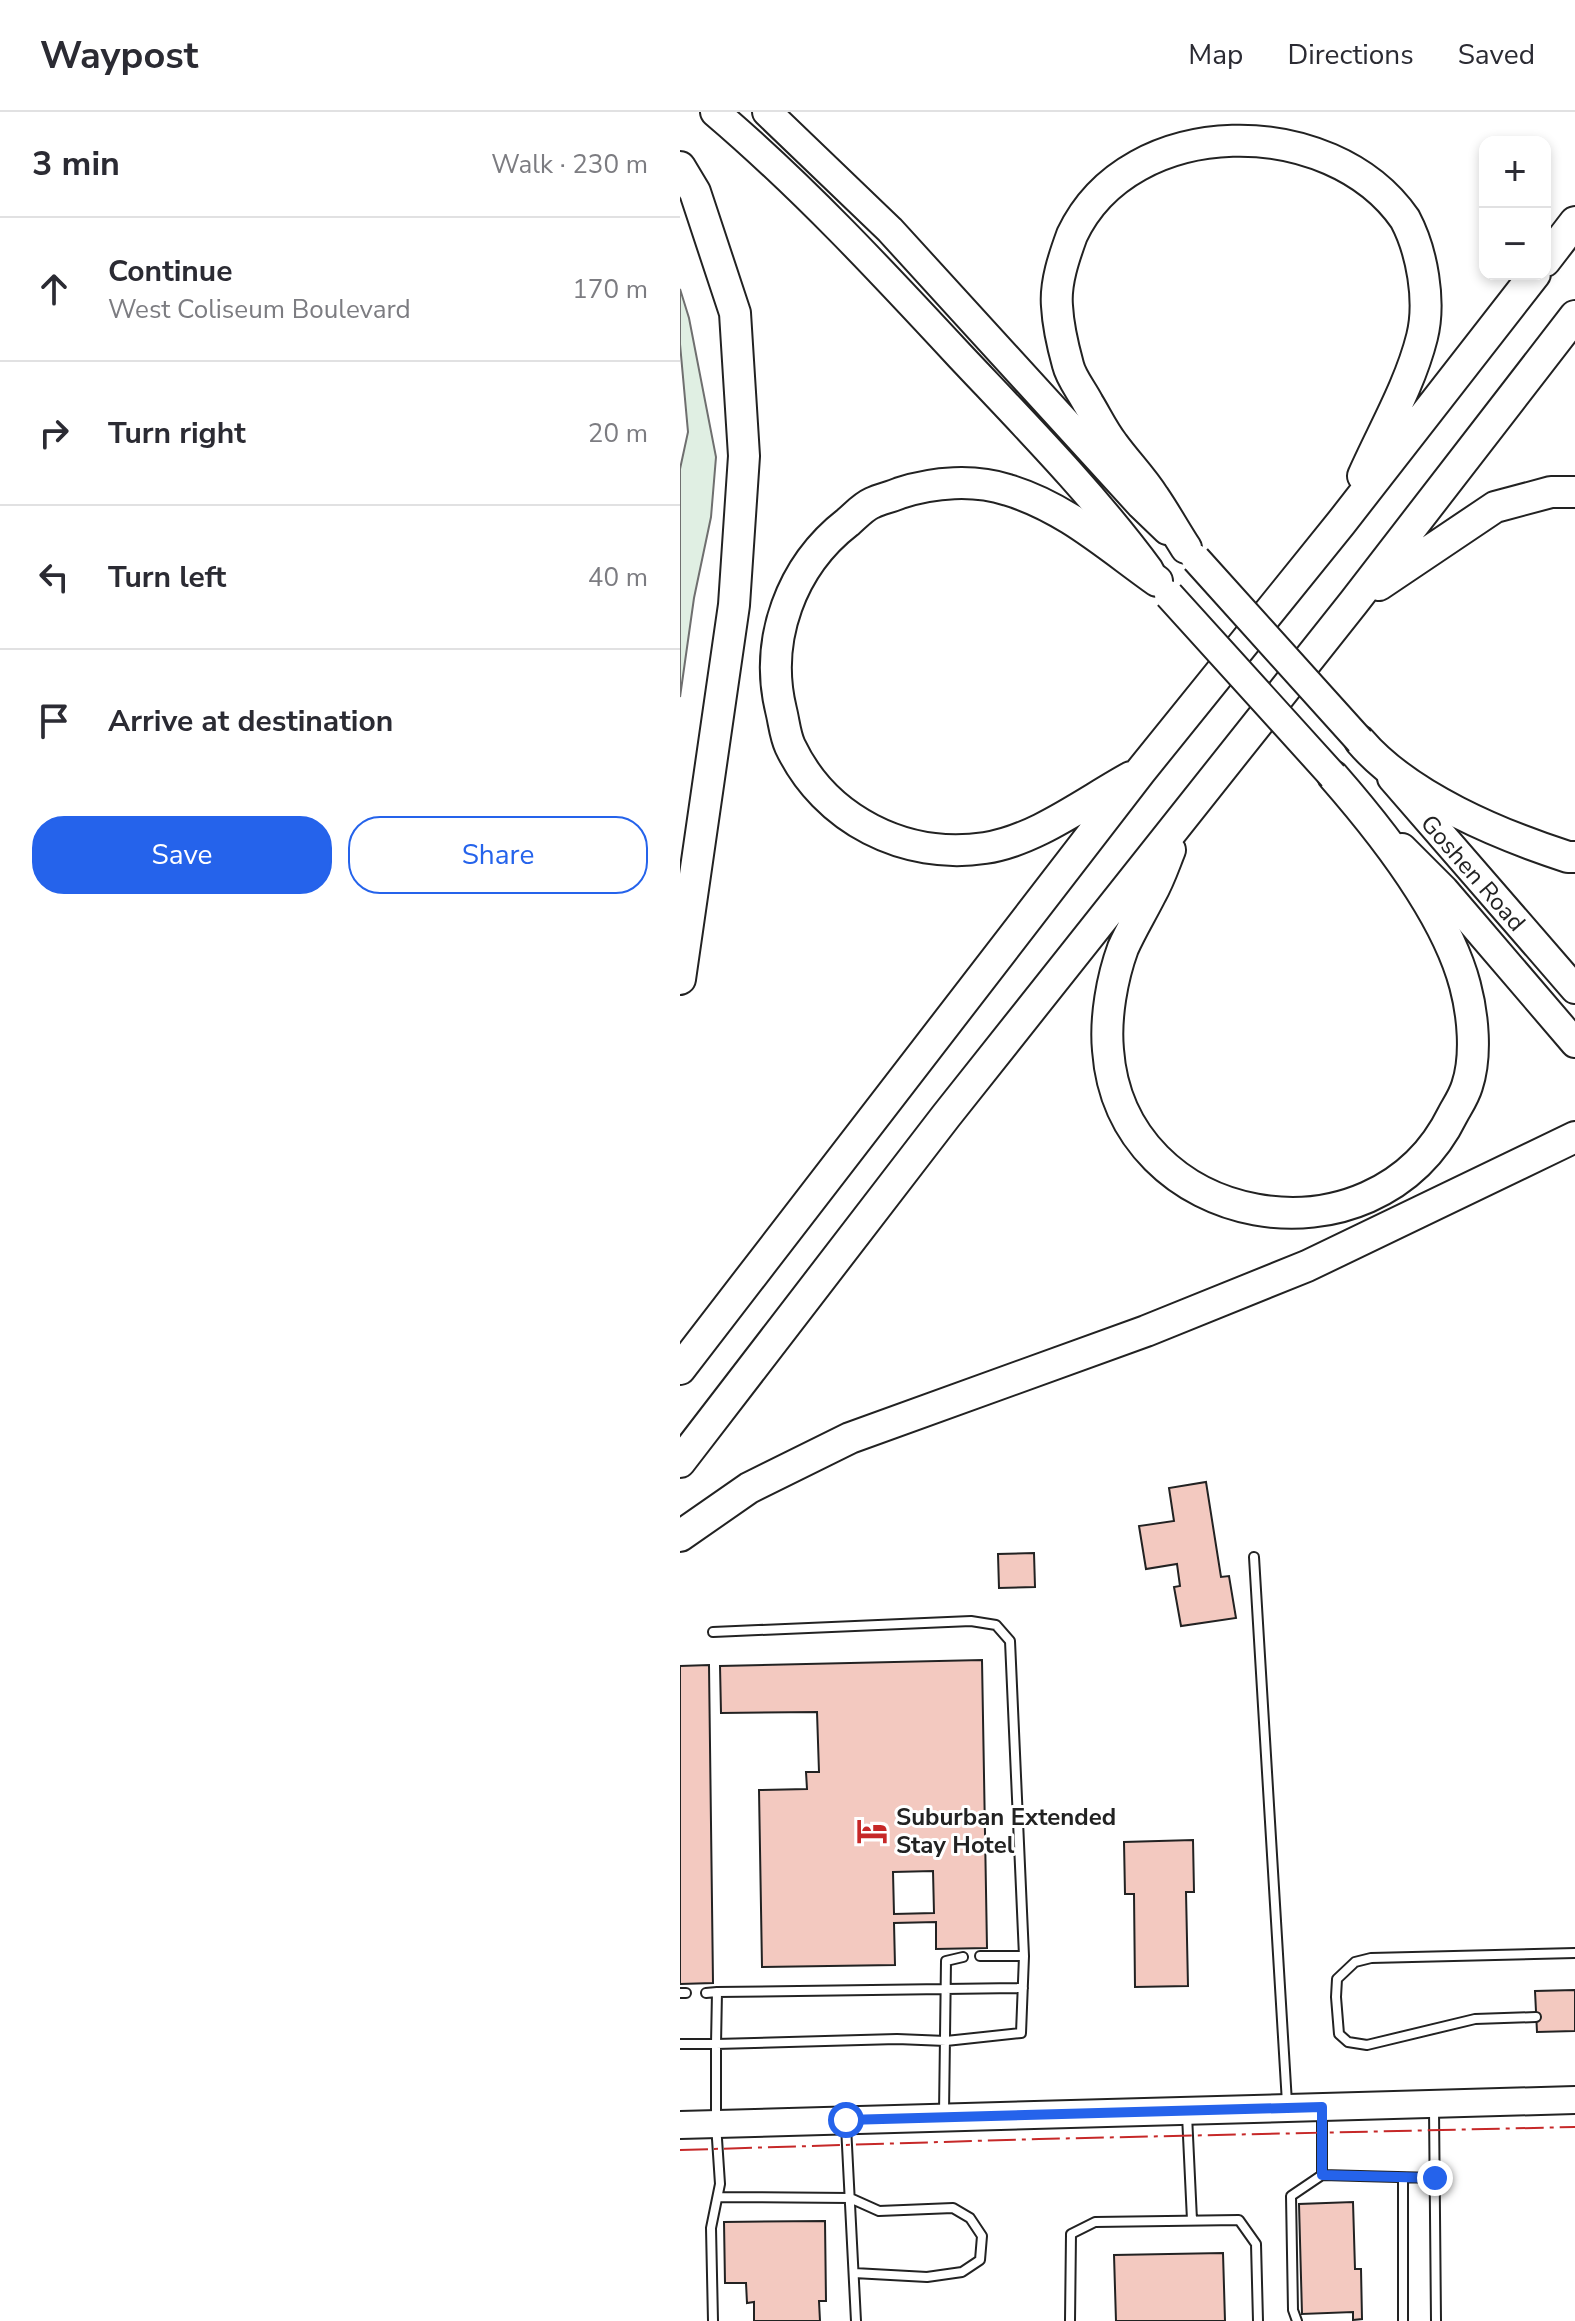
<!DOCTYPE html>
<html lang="en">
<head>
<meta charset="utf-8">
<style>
	body { margin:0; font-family:"Nunito Sans",sans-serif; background:#f7f7f7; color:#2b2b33 }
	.controls { position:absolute; right:24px; top:24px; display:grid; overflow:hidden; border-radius:16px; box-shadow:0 4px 12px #0003 }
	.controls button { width:72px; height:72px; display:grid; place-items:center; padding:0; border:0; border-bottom:2px solid #e1e1e2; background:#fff; color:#2b2b33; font:40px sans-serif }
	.stop { position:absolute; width:24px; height:24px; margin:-18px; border:6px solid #2563eb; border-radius:50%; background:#fff }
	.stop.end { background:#2563eb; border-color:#fff; box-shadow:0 2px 8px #0008 }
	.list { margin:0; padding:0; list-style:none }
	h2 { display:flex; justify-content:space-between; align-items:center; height:104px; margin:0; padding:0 32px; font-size:34px }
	h2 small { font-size:26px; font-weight:400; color:#7c7c81 }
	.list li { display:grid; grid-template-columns:52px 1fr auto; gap:24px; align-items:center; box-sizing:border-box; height:144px; padding:0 32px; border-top:2px solid #e1e1e2 }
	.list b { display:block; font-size:30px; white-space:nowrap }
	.list p { margin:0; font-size:26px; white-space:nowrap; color:#7c7c81 }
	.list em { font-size:26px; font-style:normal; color:#7c7c81 }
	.actions { display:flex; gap:16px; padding:24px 32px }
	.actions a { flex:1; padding:18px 0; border:2px solid #2563eb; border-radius:32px; text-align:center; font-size:28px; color:#2563eb }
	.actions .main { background:#2563eb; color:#fff }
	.icon { flex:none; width:44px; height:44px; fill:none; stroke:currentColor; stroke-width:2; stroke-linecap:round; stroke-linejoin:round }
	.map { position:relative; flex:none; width:895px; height:2209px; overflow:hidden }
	header { display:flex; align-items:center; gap:48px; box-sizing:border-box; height:112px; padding:0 40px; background:#fff; border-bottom:2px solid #e1e1e2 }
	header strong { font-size:38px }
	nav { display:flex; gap:44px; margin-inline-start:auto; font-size:28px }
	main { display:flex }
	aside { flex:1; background:#fff }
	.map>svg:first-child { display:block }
	.green { fill:#e0efe3; stroke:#6f6f6f; stroke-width:2 }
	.building { fill:#f3c9c0; stroke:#222; stroke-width:2; fill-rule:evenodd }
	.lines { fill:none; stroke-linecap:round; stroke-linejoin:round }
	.service-casing { stroke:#222; stroke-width:12 }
	.primary-casing { stroke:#222; stroke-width:30 }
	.trunk-casing { stroke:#222; stroke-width:32 }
	.motorway-casing { stroke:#222; stroke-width:34 }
	.service { stroke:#fff; stroke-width:8 }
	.primary { stroke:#fff; stroke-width:26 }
	.trunk { stroke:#fff; stroke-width:28 }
	.motorway { stroke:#fff; stroke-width:30 }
	.trunk-bridge-casing { stroke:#222; stroke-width:32; stroke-linecap:butt }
	.trunk-bridge { stroke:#fff; stroke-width:28 }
	.power { stroke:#c62828; stroke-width:2; stroke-dasharray:28 6 4 6; stroke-linecap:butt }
	.route { stroke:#2563eb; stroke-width:10 }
	.labels { text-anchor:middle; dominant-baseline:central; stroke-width:6; stroke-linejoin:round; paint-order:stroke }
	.street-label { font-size:24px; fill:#222; stroke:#fff }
	.poi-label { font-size:24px; font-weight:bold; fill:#222; stroke:#fff; text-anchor:start }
</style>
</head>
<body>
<header>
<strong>Waypost</strong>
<nav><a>Map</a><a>Directions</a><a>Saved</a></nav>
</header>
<main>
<aside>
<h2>3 min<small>Walk · 230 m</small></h2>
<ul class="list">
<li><svg class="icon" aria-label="ahead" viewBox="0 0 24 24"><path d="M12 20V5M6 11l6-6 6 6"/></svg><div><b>Continue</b><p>West Coliseum Boulevard</p></div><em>170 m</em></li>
<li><svg class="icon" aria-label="right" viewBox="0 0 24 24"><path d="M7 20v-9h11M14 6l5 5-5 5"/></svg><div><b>Turn right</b></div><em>20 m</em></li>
<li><svg class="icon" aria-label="left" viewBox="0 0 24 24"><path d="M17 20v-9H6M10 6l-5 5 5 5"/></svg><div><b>Turn left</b></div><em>40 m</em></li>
<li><svg class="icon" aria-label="arrive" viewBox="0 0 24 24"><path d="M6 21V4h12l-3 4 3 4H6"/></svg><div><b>Arrive at destination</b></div></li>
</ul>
<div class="actions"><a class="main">Save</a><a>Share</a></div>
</aside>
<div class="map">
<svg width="895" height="2209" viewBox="0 0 895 2209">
	<rect width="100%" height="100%" fill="#fff"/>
	<path class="green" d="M 0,177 L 9,206 L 36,345 L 31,405 L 14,486 L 0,585 L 0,357 L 8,320 L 0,232 Z"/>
	<path class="building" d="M 526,1370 L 541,1465 L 549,1464 L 556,1506 L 501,1514 L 494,1475 L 500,1474 L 497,1452 L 466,1457 L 459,1414 L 494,1409 L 489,1376 Z
		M 354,1441 L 355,1475 L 319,1476 L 318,1442 Z
		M 302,1548 L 307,1836 L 256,1837 L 256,1810 L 214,1811 L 215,1853 L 82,1855 L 79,1678 L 127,1677 L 126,1660 L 139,1660 L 137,1600 L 41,1601 L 40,1554 ZM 253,1759 L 254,1801 L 214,1802 L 213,1760 Z
		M 29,1553 L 33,1871 L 0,1872 L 0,1554 Z
		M 513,1728 L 514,1780 L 506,1780 L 508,1874 L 455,1875 L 454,1782 L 445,1782 L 444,1730 Z
		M 895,1878 L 895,1919 L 857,1920 L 855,1879 Z
		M 673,2090 L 675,2157 L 681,2157 L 682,2207 L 673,2208 L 673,2200 L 622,2202 L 619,2092 Z
		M 145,2109 L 146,2189 L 139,2189 L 140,2209 L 74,2209 L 74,2190 L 67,2191 L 66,2171 L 45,2171 L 44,2110 Z
		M 543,2141 L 545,2209 L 436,2209 L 434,2143 Z"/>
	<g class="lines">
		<defs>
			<path id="service" d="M 574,1445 L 607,1991
				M 300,1844 L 344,1844
				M 37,1880 L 343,1876
				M 0,1881 L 6,1881
				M 26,1881 L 37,1880 L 36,1932 L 217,1927 L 266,1929 L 341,1921 L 344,1844 L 330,1529 L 316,1513 L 291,1509 L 33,1520
				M 856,1905 L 795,1907 L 687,1933 L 668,1930 L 659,1922 L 656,1885 L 657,1867 L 675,1850 L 691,1846 L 895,1841
				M 0,1932 L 36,1932 L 36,2012 L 40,2072 L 31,2116 L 33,2209
				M 754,1997 L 756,2209
				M 642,2000 L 642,2063 L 755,2066
				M 264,2001 L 266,1849 L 283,1845
				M 507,2003 L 512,2108
				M 166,2014 L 176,2209
				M 723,2066 L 723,2209
				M 38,2085 L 170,2086 L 199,2099 L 273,2096 L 290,2106 L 302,2124 L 300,2148 L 282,2160 L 247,2165 L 174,2161
				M 390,2209 L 391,2122 L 415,2110 L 559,2108 L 576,2132 L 578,2209
				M 617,2209 L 613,2198 L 611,2084 L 642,2063"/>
			<path id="primary" d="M 0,2013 L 895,1988"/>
			<path id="trunk" d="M 35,0 C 123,75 202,160 280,244 C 345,313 413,382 469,458
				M 87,0 L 210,118 L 461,393 L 487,418
				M 712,666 L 895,877
				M 722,736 L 764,778 L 895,931"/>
			<path id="motorway" d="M 0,55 L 15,80 L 55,201 L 64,344 L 54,493 L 0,867
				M 865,149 L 895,110
				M 506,436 C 495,419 485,401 474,385 C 462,366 446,350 433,332 C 423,319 416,304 408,291 C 402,279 391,266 388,253 C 383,235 378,213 377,194 C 375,171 384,145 392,123 C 450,0 651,0 725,107 C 742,139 751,189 742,225 C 730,273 703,319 683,364
				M 699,473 L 815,395 L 871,380 L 895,380
				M 680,629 C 728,685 820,723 888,745 L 895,745
				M 451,665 C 407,689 355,729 305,736 C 225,748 145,708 110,634 C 105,623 104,610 101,598 C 84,528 111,454 168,410 C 175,404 183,395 192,391 C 200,387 211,385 220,381 C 254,370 294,367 328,378 C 385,395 429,435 477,469
				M 490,738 C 484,753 479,768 471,782 C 462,800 451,818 443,836 C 432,866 425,906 428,938 C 441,1117 694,1163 773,1002 C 778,993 784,984 787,974 C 797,944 793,903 785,873 C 766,801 702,720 653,664
				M 0,1257 L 460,660 L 661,411 L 855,162
				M 0,1350 L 266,1004 L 674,490 L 895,204
				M 0,1424 L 69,1376 L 170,1326 L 466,1219 L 627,1154 L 895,1025"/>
		</defs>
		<use href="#service" class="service-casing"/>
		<use href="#primary" class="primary-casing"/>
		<use href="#trunk" class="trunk-casing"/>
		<use href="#motorway" class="motorway-casing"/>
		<use href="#service" class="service"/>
		<use href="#primary" class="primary"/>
		<use href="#trunk" class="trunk"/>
		<use href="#motorway" class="motorway"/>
		<defs>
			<path id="trunk-bridge" d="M 516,447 L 680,629
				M 489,483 L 653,664"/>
		</defs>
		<use href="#trunk-bridge" class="trunk-bridge-casing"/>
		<use href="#trunk-bridge" class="trunk-bridge"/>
		<path class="power" d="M 0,2038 L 359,2027 L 895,2015"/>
	</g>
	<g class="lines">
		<path class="route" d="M 166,2008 L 642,1995 L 642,2063 L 755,2066"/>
	</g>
	<defs>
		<symbol id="hotel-bare" viewBox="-9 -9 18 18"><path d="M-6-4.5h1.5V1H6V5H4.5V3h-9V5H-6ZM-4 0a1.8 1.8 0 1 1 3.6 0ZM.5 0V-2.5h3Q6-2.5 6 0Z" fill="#c62828" stroke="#fff" stroke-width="2.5" paint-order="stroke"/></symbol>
	</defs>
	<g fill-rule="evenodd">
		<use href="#hotel-bare" x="170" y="1697" width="44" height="44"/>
	</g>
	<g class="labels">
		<g class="street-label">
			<text transform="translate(793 761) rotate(49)">Goshen Road</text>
		</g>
		<g class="poi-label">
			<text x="216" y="1705">Suburban Extended<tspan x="216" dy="28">Stay Hotel</tspan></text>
		</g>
	</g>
</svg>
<div class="controls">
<button>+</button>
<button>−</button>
</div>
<div class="stop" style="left:166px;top:2008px"></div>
<div class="stop end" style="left:755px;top:2066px"></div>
</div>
</main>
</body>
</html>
